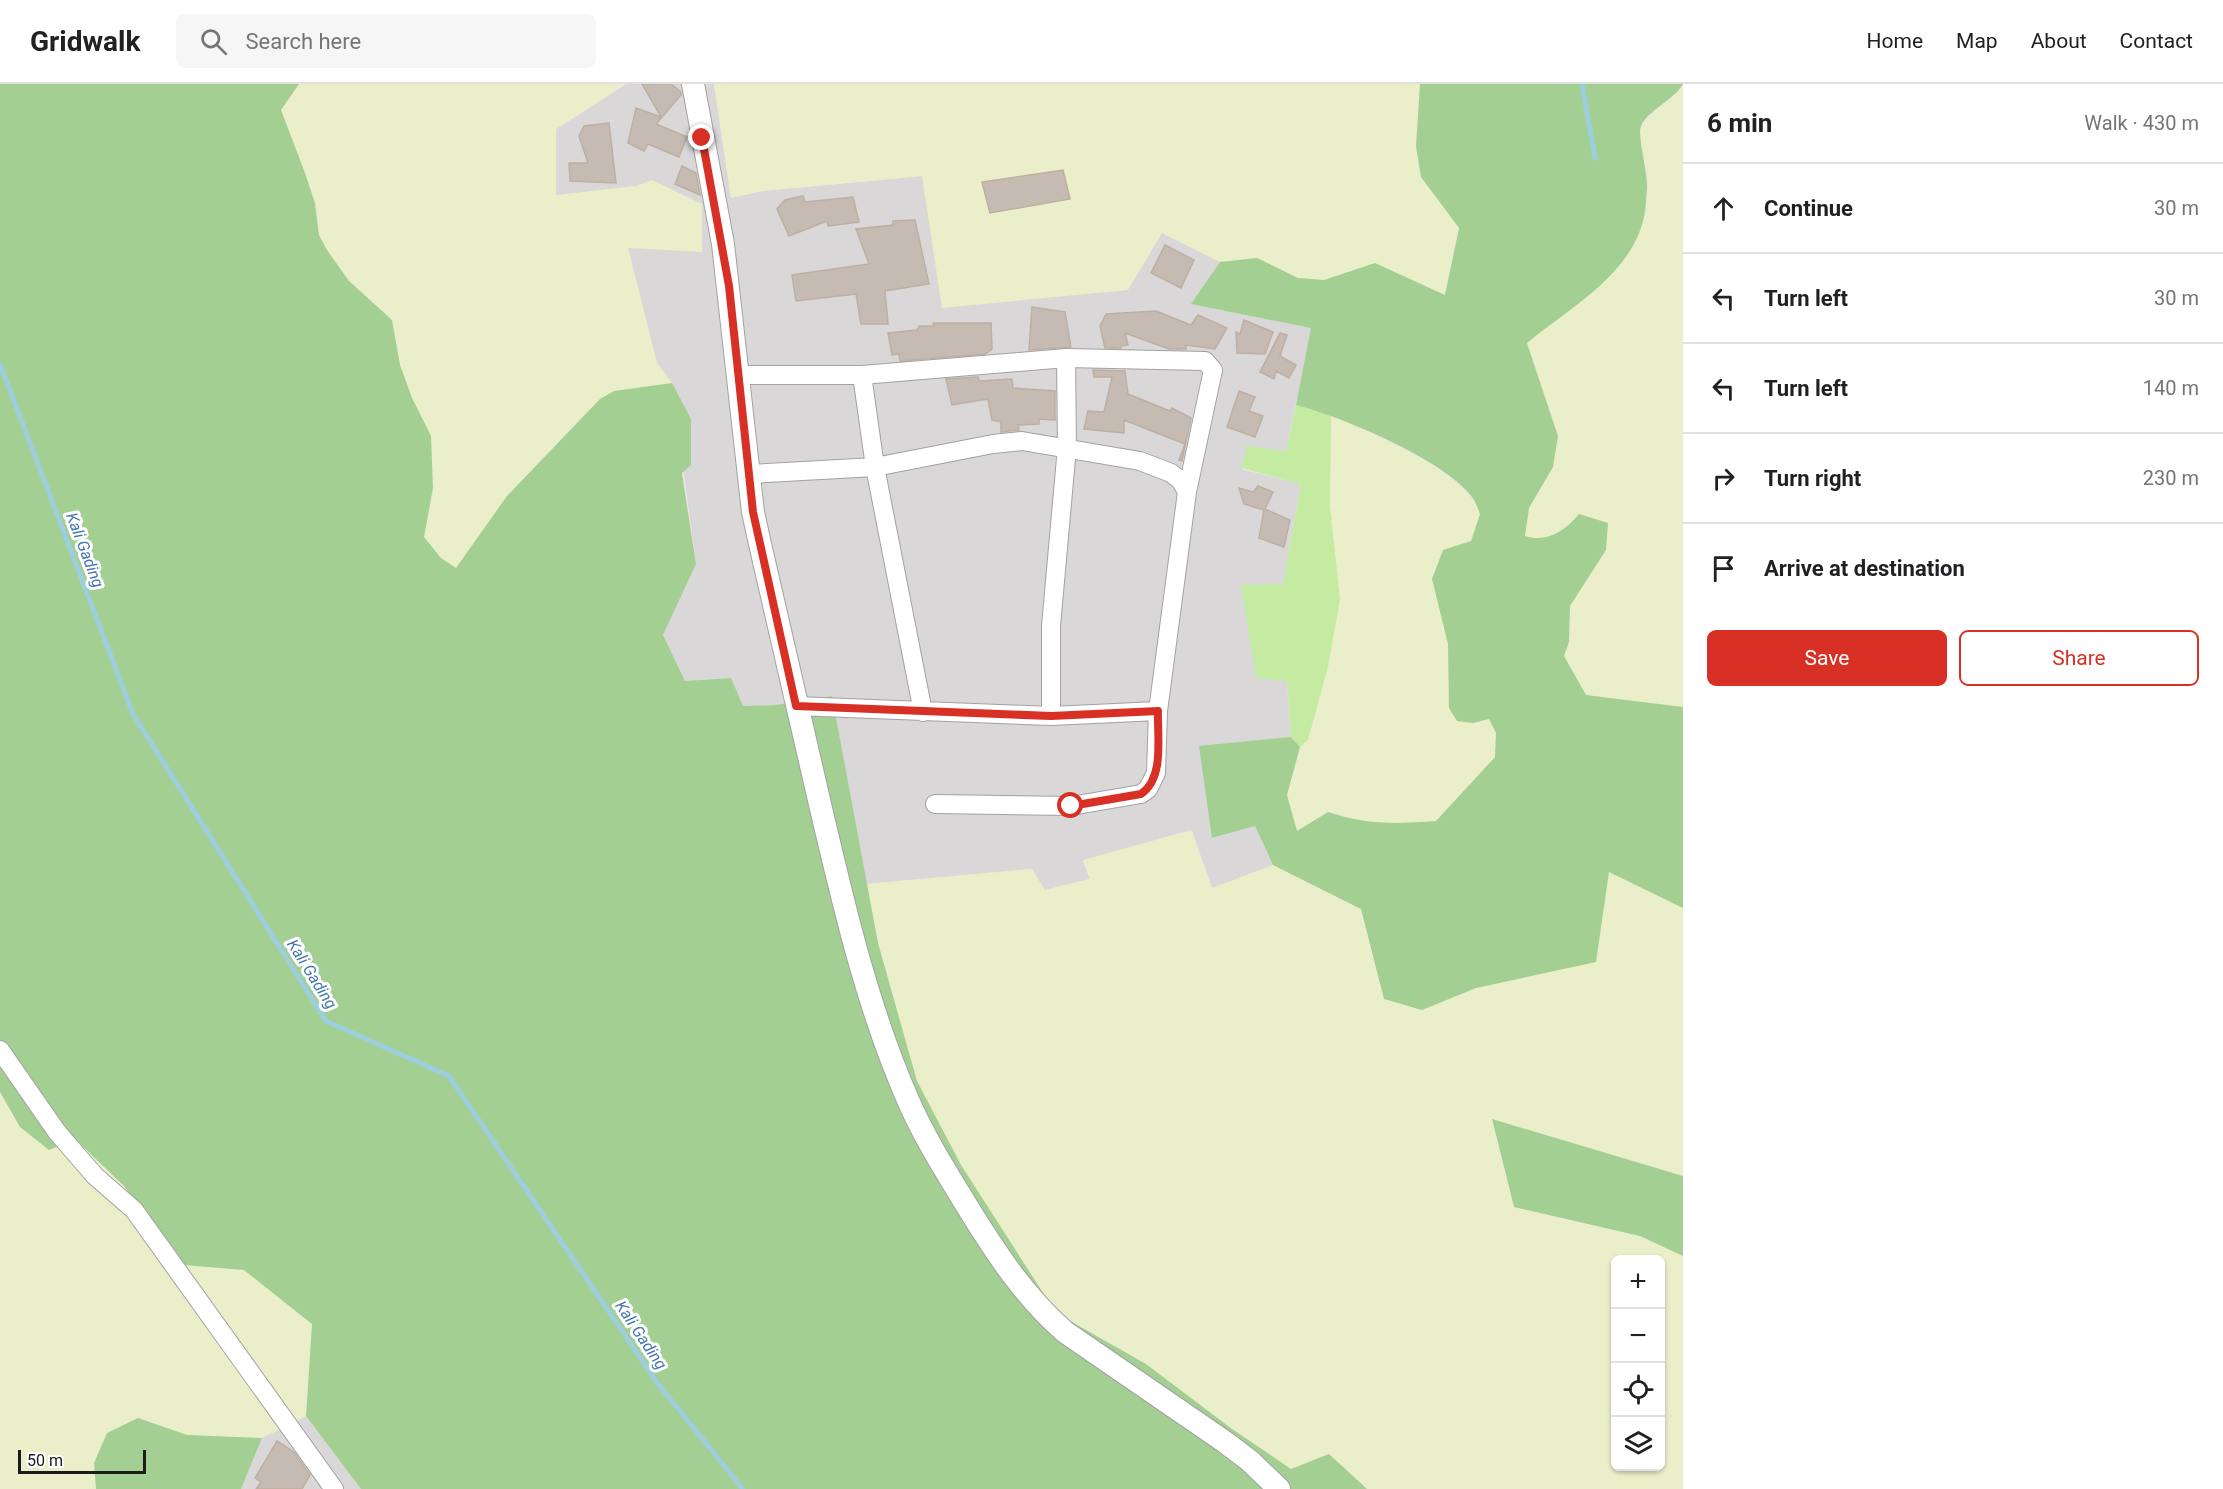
<!DOCTYPE html>
<html lang="en">
<head>
<meta charset="utf-8">
<style>
	body { margin:0; font-family:Roboto,sans-serif; background:#f6f6f6; color:#202124 }
	.controls { position:absolute; right:18px; bottom:18px; display:grid; overflow:hidden; border-radius:9px; box-shadow:0 2px 4px #0004 }
	.controls button { width:54px; height:54px; display:grid; place-items:center; padding:0; border:0; border-bottom:2px solid #e0e0e0; background:#fff; color:#202124; font:30px sans-serif }
	.scale { position:absolute; left:18px; bottom:15px; width:128px; box-sizing:border-box; padding-left:6px; border:3px solid #1b1b1b; border-top:0; font-size:16px; line-height:21px; white-space:nowrap; color:#1b1b1b; -webkit-text-stroke:4px #fff; paint-order:stroke }
	.stop { position:absolute; width:18px; height:18px; margin:-14px; border:4px solid #d93025; border-radius:50%; background:#fff }
	.stop.end { background:#d93025; border-color:#fff; box-shadow:0 2px 6px #0008 }
	.list { margin:0; padding:0; list-style:none }
	h2 { display:flex; justify-content:space-between; align-items:center; height:78px; margin:0; padding:0 24px; font-size:26px }
	h2 small { font-size:20px; font-weight:400; color:#757577 }
	.list li { display:grid; grid-template-columns:39px 1fr auto; gap:18px; align-items:center; box-sizing:border-box; height:90px; padding:0 24px; border-top:2px solid #e0e0e0 }
	.list b { display:block; font-size:22px; white-space:nowrap }
	.list em { font-size:20px; font-style:normal; color:#757577 }
	.actions { display:flex; gap:12px; padding:18px 24px }
	.actions a { flex:1; padding:14px 0; border:2px solid #d93025; border-radius:9px; text-align:center; font-size:21px; color:#d93025 }
	.actions .main { background:#d93025; color:#fff }
	.icon { flex:none; width:33px; height:33px; fill:none; stroke:currentColor; stroke-width:2; stroke-linecap:round; stroke-linejoin:round }
	.map { position:relative; flex:none; width:1683px; height:1405px; overflow:hidden }
	header { display:flex; align-items:center; gap:36px; box-sizing:border-box; height:84px; padding:0 30px; background:#fff; border-bottom:2px solid #e0e0e0 }
	header strong { font-size:28px }
	nav { display:flex; gap:33px; margin-inline-start:auto; font-size:21px }
	.search { width:420px; height:54px; background:#f6f6f6; display:flex; align-items:center; gap:15px; box-sizing:border-box; padding:0 21px; border-radius:9px; color:#757577; font-size:22px }
	main { display:flex }
	aside { flex:1; background:#fff }
	.map>svg:first-child { display:block }
	.residential { fill:#d9d7d7 }
	.farmland { fill:#eaeec9; fill-rule:evenodd }
	.grass { fill:#c4eba1 }
	.forest { fill:#a3cf92 }
	.lines { fill:none; stroke-linecap:round; stroke-linejoin:round }
	.stream { stroke:#9dcede; stroke-width:5 }
	.building { fill:#c5bbb3; stroke:#bfafa1; stroke-width:1.5 }
	.minor-casing { stroke:#a2a2a2; stroke-width:20 }
	.tertiary-casing { stroke:#a2a2a2; stroke-width:24 }
	.minor { stroke:#fff; stroke-width:18 }
	.tertiary { stroke:#fff; stroke-width:22 }
	.route { stroke:#d93025; stroke-width:8 }
	.labels { text-anchor:middle; dominant-baseline:central; stroke-width:6; stroke-linejoin:round; paint-order:stroke }
	.water-label { font-size:16px; font-style:italic; fill:#4477ad; stroke:#fff }
</style>
</head>
<body>
<header>
<strong>Gridwalk</strong>
<div class="search"><svg class="icon" aria-label="search" viewBox="0 0 24 24"><circle cx="10" cy="10" r="6"/><path d="M15 15l6 6"/></svg>Search here</div>
<nav><a>Home</a><a>Map</a><a>About</a><a>Contact</a></nav>
</header>
<main>
<div class="map">
<svg width="1683" height="1405" viewBox="0 0 1683 1405">
	<rect width="100%" height="100%" fill="#ede9df"/>
	<path class="residential" d="M 626,0 L 714,0 L 731,114 L 762,107 L 922,92 L 1162,149 L 1220,178 L 1192,220 L 1312,244 L 1286,367 L 1241,385 L 1301,400 L 1283,501 L 1242,501 L 1287,597 L 1291,653 L 1200,663 L 1213,754 L 1255,742 L 1273,781 L 1212,804 L 1192,747 L 1083,777 L 1090,795 L 1045,806 L 1031,785 L 866,800 L 832,612 L 776,621 L 743,622 L 730,594 L 685,597 L 663,551 L 696,480 L 672,299 L 657,279 L 628,164 L 652,96 L 636,102 L 556,112 L 556,45 Z
		M 306,1332 L 361,1405 L 241,1405 L 262,1354 Z"/>
	<path class="farmland" d="M 299,0 L 626,0 L 556,45 L 556,111 L 636,102 L 652,96 L 702,120 L 702,168 L 628,164 L 657,279 L 672,299 L 614,307 L 574,340 L 507,412 L 456,484 L 441,474 L 424,453 L 433,404 L 412,314 L 400,281 L 392,236 L 349,197 L 327,166 L 319,151 L 315,119 L 280,26 Z
		M 714,0 L 1420,0 L 1421,93 L 1459,143 L 1445,211 L 1375,179 L 1324,196 L 1298,194 L 1257,174 L 1220,178 L 1162,149 L 1128,206 L 942,224 L 922,92 L 762,107 L 731,114 Z
		M 1683,2 L 1683,623 L 1586,611 L 1564,572 L 1569,558 L 1570,522 L 1606,466 L 1569,442 L 1540,456 L 1525,453 L 1529,424 L 1553,383 L 1558,352 L 1527,259 L 1618,185 L 1629,167 L 1643,138 L 1647,107 L 1648,91 L 1640,58 L 1642,41 Z
		M 1331,330 L 1422,375 L 1448,392 L 1472,414 L 1480,430 L 1471,458 L 1443,466 L 1435,511 L 1445,542 L 1448,560 L 1449,624 L 1473,639 L 1489,635 L 1496,649 L 1495,673 L 1436,737 L 1381,741 L 1353,736 L 1328,728 L 1297,748 L 1287,711 L 1300,663 L 1308,655 L 1330,423 Z
		M 1191,746 L 1212,804 L 1273,781 L 1361,825 L 1384,915 L 1422,926 L 1476,904 L 1596,878 L 1609,787 L 1683,824 L 1683,1092 L 1492,1035 L 1514,1123 L 1640,1152 L 1683,1172 L 1683,1405 L 1367,1405 L 1329,1370 L 1291,1385 L 1232,1345 L 1146,1280 L 1056,1229 L 961,1081 L 917,997 L 878,859 L 866,800 L 1032,785 L 1045,806 L 1090,795 L 1083,776 ZM 1616,1176 L 1660,1176 L 1660,1382 L 1616,1382 Z
		M 0,1008 L 20,1043 L 49,1066 L 75,1054 L 124,1102 L 183,1181 L 244,1186 L 312,1240 L 306,1332 L 262,1354 L 187,1351 L 138,1334 L 107,1349 L 94,1379 L 96,1405 L 0,1405 Z"/>
	<path class="grass" d="M 1296,321 L 1331,330 L 1330,423 L 1340,515 L 1328,583 L 1308,656 L 1300,663 L 1291,653 L 1287,597 L 1256,594 L 1241,501 L 1283,500 L 1301,400 L 1241,384 L 1247,362 L 1286,367 Z"/>
	<path class="forest" d="M 0,0 L 299,0 L 281,26 L 305,89 L 315,119 L 319,151 L 327,166 L 349,197 L 392,236 L 400,281 L 412,314 L 431,352 L 433,404 L 424,453 L 441,474 L 456,484 L 507,412 L 600,315 L 614,307 L 672,299 L 691,335 L 691,381 L 682,389 L 696,480 L 663,551 L 685,597 L 731,594 L 743,622 L 776,621 L 832,612 L 878,859 L 917,997 L 961,1081 L 1056,1229 L 1146,1280 L 1232,1345 L 1291,1385 L 1329,1370 L 1367,1405 L 361,1405 L 306,1332 L 312,1240 L 244,1186 L 183,1181 L 124,1102 L 75,1055 L 49,1066 L 20,1043 L 0,1008 Z
		M 1420,0 L 1683,0 C 1675,15 1647,27 1641,42 C 1637,53 1648,87 1647,105 C 1646,116 1646,127 1643,137 C 1629,192 1568,225 1527,259 L 1558,352 L 1553,383 L 1529,424 L 1525,452 C 1547,459 1565,447 1579,430 L 1608,439 L 1606,466 L 1570,522 L 1569,558 L 1564,572 L 1586,611 L 1683,623 L 1683,824 L 1609,788 L 1596,878 L 1476,904 L 1422,926 L 1384,915 L 1361,825 L 1273,781 L 1255,742 L 1212,754 L 1199,662 L 1291,653 L 1300,663 L 1287,711 L 1297,747 L 1328,728 C 1367,741 1395,740 1436,737 L 1495,673 L 1496,649 L 1489,635 L 1473,639 L 1457,637 L 1449,624 L 1448,560 L 1432,495 L 1443,466 L 1471,457 L 1480,430 C 1478,425 1476,418 1472,413 C 1445,376 1340,332 1296,321 L 1311,244 L 1191,220 L 1220,178 L 1257,174 L 1298,194 L 1324,196 L 1375,179 L 1445,211 L 1459,144 L 1421,93 L 1416,62 Z
		M 1492,1035 L 1683,1092 L 1683,1172 L 1640,1152 L 1514,1123 Z
		M 138,1334 L 187,1351 L 262,1354 L 241,1405 L 96,1405 L 94,1379 L 107,1349 Z"/>
	<g class="lines">
		<path class="stream" d="M 1582,0 L 1595,74
			M 0,280 L 133,630 L 326,937 L 449,992 L 658,1300 L 743,1405"/>
	</g>
	<path class="building" d="M 642,0 L 671,0 L 681,8 L 681,11 L 656,40 L 687,53 L 679,73 L 648,60 L 644,67 L 628,59 L 636,24 L 661,33 Z
		M 609,39 L 616,99 L 570,97 L 569,79 L 588,79 L 579,52 L 584,42 Z
		M 682,82 L 696,89 L 700,111 L 675,100 Z
		M 1063,86 L 1070,115 L 990,129 L 982,98 Z
		M 803,112 L 805,118 L 853,113 L 859,138 L 828,142 L 827,137 L 789,152 L 777,125 L 785,116 Z
		M 915,136 L 929,200 L 885,207 L 888,240 L 861,240 L 856,210 L 796,217 L 792,191 L 869,180 L 856,145 L 893,141 L 893,137 Z
		M 1165,161 L 1194,176 L 1181,204 L 1151,189 Z
		M 1032,223 L 1065,228 L 1071,263 L 1029,266 Z
		M 1156,227 L 1191,241 L 1198,231 L 1227,244 L 1215,265 L 1186,261 L 1186,265 L 1169,265 L 1125,249 L 1128,261 L 1121,262 L 1121,264 L 1105,264 L 1100,242 L 1106,230 Z
		M 1244,236 L 1273,248 L 1265,270 L 1237,269 L 1236,248 L 1240,250 Z
		M 933,239 L 991,239 L 992,265 L 985,270 L 900,277 L 899,270 L 892,271 L 888,249 L 917,246 L 919,242 L 934,242 Z
		M 1280,249 L 1287,251 L 1280,272 L 1296,281 L 1289,294 L 1276,287 L 1274,295 L 1260,288 Z
		M 1093,286 L 1125,287 L 1128,310 L 1170,327 L 1172,324 L 1191,334 L 1182,377 L 1179,376 L 1185,360 L 1124,336 L 1124,349 L 1084,345 L 1088,327 L 1104,328 L 1112,293 L 1094,293 Z
		M 978,293 L 979,297 L 1012,295 L 1013,304 L 1055,307 L 1055,336 L 1039,335 L 1039,340 L 1018,341 L 1019,346 L 1001,348 L 1001,338 L 992,336 L 988,315 L 952,321 L 946,295 Z
		M 1239,307 L 1255,313 L 1249,327 L 1263,332 L 1255,353 L 1227,343 Z
		M 1258,402 L 1273,408 L 1265,425 L 1290,436 L 1284,463 L 1259,454 L 1264,426 L 1244,420 L 1239,404 L 1253,408 Z
		M 277,1357 L 294,1368 L 310,1391 L 302,1405 L 256,1405 L 261,1398 L 255,1394 Z"/>
	<g class="lines">
		<defs>
			<path id="minor" d="M 737,291 L 862,291 L 1066,274 L 1205,277 L 1213,286 L 1187,408
				M 862,291 L 875,383 L 923,628
				M 750,390 L 875,383 L 993,360 L 1022,357 L 1140,377 L 1171,389 L 1181,397 L 1187,408 L 1158,627 L 1156,689 L 1148,705 L 1141,710 L 1071,722 L 935,720
				M 796,622 L 1051,632 L 1051,542 L 1067,363 L 1066,274
				M 1051,632 L 1158,627
				M 0,966 L 57,1048 L 95,1092 L 134,1126 L 334,1405"/>
			<path id="tertiary" d="M 693,0 L 723,160 L 753,428 L 760,460 C 780,545 799,631 819,716 C 843,818 866,920 908,1016 C 925,1055 948,1091 970,1127 C 998,1172 1025,1213 1065,1248 L 1225,1358 L 1250,1377 L 1279,1405"/>
		</defs>
		<use href="#minor" class="minor-casing"/>
		<use href="#tertiary" class="tertiary-casing"/>
		<use href="#minor" class="minor"/>
		<use href="#tertiary" class="tertiary"/>
	</g>
	<g class="lines">
		<path class="route" d="M 702,54 L 729,202 L 753,428 L 796,622 L 1051,632 L 1158,627 C 1157,652 1165,694 1141,710 L 1071,722"/>
	</g>
	<g class="labels">
		<g class="water-label">
			<text transform="translate(85 466) rotate(69)">Kali Gading</text>
			<text transform="translate(312 890) rotate(58)">Kali Gading</text>
			<text transform="translate(641 1251) rotate(56)">Kali Gading</text>
		</g>
	</g>
</svg>
<div class="controls">
<button>+</button>
<button>−</button>
<button><svg class="icon" aria-label="locate" viewBox="0 0 24 24"><circle cx="12" cy="12" r="6"/><path d="M12 2v4M12 18v4M2 12h4M18 12h4"/></svg></button>
<button><svg class="icon" aria-label="layers" viewBox="0 0 24 24"><path d="M12 4l9 5-9 5-9-5zM3 14l9 5 9-5"/></svg></button>
</div>
<div class="scale">50 m</div>
<div class="stop" style="left:1071px;top:722px"></div>
<div class="stop end" style="left:702px;top:54px"></div>
</div>
<aside>
<h2>6 min<small>Walk · 430 m</small></h2>
<ul class="list">
<li><svg class="icon" aria-label="ahead" viewBox="0 0 24 24"><path d="M12 20V5M6 11l6-6 6 6"/></svg><div><b>Continue</b></div><em>30 m</em></li>
<li><svg class="icon" aria-label="left" viewBox="0 0 24 24"><path d="M17 20v-9H6M10 6l-5 5 5 5"/></svg><div><b>Turn left</b></div><em>30 m</em></li>
<li><svg class="icon" aria-label="left" viewBox="0 0 24 24"><path d="M17 20v-9H6M10 6l-5 5 5 5"/></svg><div><b>Turn left</b></div><em>140 m</em></li>
<li><svg class="icon" aria-label="right" viewBox="0 0 24 24"><path d="M7 20v-9h11M14 6l5 5-5 5"/></svg><div><b>Turn right</b></div><em>230 m</em></li>
<li><svg class="icon" aria-label="arrive" viewBox="0 0 24 24"><path d="M6 21V4h12l-3 4 3 4H6"/></svg><div><b>Arrive at destination</b></div></li>
</ul>
<div class="actions"><a class="main">Save</a><a>Share</a></div>
</aside>
</main>
</body>
</html>
